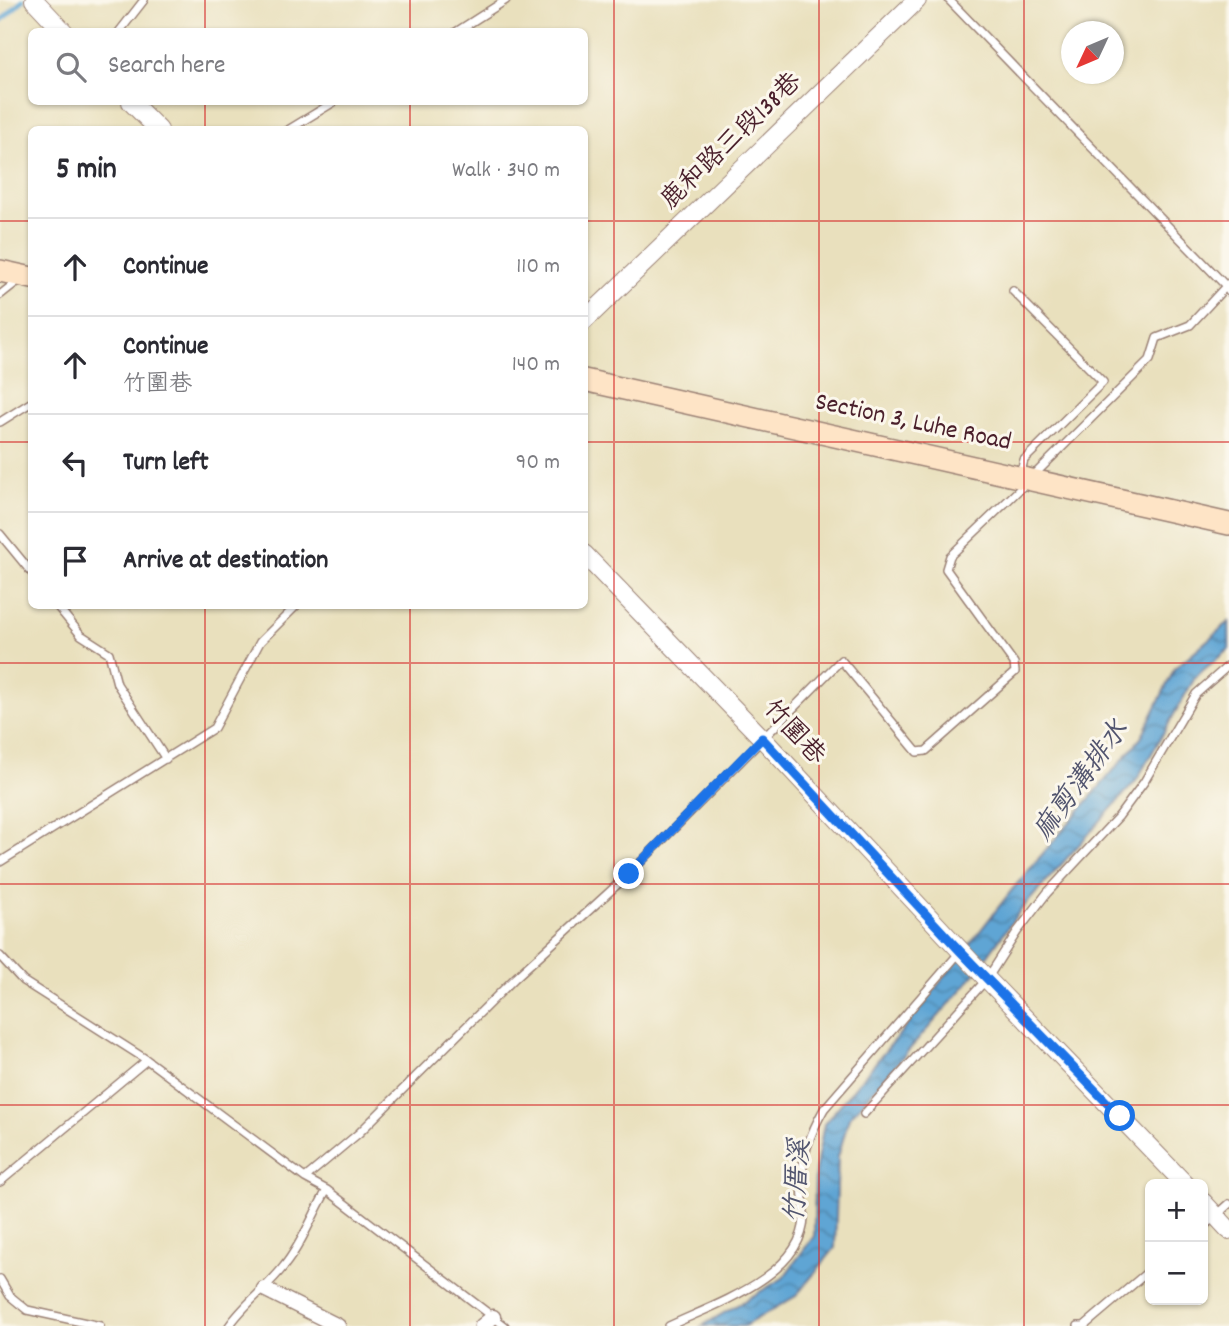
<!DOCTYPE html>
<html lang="en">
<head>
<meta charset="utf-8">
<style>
	body { margin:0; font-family:Dekko,"LXGW WenKai TC",sans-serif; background:#f7f7f7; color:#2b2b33 }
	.controls { position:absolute; right:21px; bottom:21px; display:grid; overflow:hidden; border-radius:10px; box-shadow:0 2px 5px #0004 }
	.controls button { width:63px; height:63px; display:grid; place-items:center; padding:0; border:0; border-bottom:2px solid #e1e1e2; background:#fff; color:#2b2b33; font:35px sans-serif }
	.compass { position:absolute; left:1061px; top:21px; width:63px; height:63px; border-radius:50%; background:#fff; box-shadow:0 2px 5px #0004; rotate:226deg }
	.stop { position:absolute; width:21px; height:21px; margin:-16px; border:5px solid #1a73e8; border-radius:50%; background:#fff }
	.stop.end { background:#1a73e8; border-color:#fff; box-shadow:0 2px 7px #0008 }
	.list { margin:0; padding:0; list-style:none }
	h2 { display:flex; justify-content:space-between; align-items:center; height:91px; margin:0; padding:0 28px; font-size:30px }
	h2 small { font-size:23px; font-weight:400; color:#7c7c81 }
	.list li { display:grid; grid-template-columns:46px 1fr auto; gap:21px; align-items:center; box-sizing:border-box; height:98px; padding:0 28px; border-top:2px solid #e1e1e2 }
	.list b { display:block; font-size:26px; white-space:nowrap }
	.list p { margin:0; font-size:23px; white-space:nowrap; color:#7c7c81 }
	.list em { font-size:23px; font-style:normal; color:#7c7c81 }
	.icon { flex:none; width:38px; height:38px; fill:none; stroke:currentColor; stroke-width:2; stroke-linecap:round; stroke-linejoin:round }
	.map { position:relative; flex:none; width:1229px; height:1326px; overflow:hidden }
	.search { position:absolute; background:#fff; box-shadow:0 2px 5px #0004; left:28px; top:28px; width:560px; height:77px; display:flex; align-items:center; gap:18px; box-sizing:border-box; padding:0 24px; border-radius:10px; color:#7c7c81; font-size:26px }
	.panel { position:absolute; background:#fff; box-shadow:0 2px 5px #0004; left:28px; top:126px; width:560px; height:483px; border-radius:10px }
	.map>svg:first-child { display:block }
	.water { fill:url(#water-waves); stroke:#546280; stroke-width:2 }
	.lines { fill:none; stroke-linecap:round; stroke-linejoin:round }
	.stream { stroke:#5ea5d4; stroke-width:4.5 }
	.service-casing { stroke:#9a8074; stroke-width:10 }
	.minor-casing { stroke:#9a8074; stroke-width:17 }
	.tertiary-casing { stroke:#9a8074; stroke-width:20 }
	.secondary-casing { stroke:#9a8074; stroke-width:24 }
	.service { stroke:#fff; stroke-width:7 }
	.minor { stroke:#fff; stroke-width:14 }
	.tertiary { stroke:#fff; stroke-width:18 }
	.secondary { stroke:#fee4c6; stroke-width:21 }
	.route { stroke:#1a73e8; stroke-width:9 }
	.grid { fill:none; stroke:#d62828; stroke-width:2; stroke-opacity:0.55 }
	.labels { text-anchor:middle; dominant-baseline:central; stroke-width:6; stroke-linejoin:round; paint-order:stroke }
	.street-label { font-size:26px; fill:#4a1f2b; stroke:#fbf7ec }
	.water-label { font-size:28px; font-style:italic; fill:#52556f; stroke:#fbf7ec }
</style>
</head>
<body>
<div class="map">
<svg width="1229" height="1326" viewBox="0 0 1229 1326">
	<defs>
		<pattern id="water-waves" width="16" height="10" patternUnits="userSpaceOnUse" patternTransform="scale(1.75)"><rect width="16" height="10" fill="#5ea5d4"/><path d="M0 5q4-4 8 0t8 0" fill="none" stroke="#5086ac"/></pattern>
	</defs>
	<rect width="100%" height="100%" fill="#fbf7ec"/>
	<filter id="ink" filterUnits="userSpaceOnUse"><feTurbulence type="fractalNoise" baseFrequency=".0143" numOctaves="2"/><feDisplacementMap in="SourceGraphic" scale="14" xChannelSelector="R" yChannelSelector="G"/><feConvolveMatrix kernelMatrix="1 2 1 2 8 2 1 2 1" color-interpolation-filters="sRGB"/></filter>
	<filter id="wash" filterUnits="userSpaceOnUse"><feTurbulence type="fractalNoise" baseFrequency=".00686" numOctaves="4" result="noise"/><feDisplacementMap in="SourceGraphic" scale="28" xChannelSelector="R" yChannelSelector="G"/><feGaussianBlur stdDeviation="1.57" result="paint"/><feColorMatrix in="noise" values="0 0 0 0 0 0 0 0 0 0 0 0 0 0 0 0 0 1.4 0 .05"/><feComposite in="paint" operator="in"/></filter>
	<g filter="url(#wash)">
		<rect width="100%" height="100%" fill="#e9e0bd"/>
		<path class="water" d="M 1229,622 L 1229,649 L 1196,676 L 1136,781 L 1019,912 L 967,984 L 849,1118 L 838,1157 L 835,1248 L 796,1296 L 744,1326 L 702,1326 L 783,1278 L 814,1236 L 815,1172 L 824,1124 L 903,1030 L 1012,890 L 1141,738 L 1175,668 Z"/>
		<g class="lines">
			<path class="stream" d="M 0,22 L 23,0"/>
		</g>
	</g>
	<g filter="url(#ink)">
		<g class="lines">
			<defs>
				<path id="service" d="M 949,0 L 1226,286 L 1229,292
					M 119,32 L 144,0
					M 456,32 L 506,0
					M 288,130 L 334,102
					M 1013,291 L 1103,382 L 1024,460 L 1020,475
					M 0,295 L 19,280
					M 0,422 L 32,402
					M 1034,475 L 1150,360 L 1157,338 L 1190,325 L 1229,283
					M 0,534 L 32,573
					M 57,606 L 81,635 L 109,653 L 117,684 L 166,759
					M 0,862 L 214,728 L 260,642 L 296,606
					M 0,956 L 23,981 L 147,1060 L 305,1178 L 327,1190 L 505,1326
					M 864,1114 L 987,979 L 1017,932 L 1047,893 L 1119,816 L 1144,782 L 1196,694 L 1229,665
					M 305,1178 L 359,1133 L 515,978 L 629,874 L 841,660 L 917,752 L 926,751 L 1015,672 L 1014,663 L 946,569 L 950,556 L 1025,484
					M 0,1182 L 147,1060
					M 1203,1227 L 1229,1204
					M 0,1279 L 10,1296 L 27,1310 L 100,1326
					M 229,1326 C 245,1303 267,1288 284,1266 C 302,1244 313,1214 327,1190
					M 669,1326 C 713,1305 803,1276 804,1217 C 804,1204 802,1192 802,1179 C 802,1154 812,1130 824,1109 L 960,952
					M 1078,1326 L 1084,1326 L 1150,1270"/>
				<path id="minor" d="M 264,1289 L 338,1326
					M 482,1326 L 493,1317"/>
				<path id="tertiary" d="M 34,0 L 64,32
					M 131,102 L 159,130
					M 584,321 L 917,0
					M 584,554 L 762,738 L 987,979 L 1185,1184
					M 1203,1202 L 1229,1230"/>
				<path id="secondary" d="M 0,271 L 32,278
					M 584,380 L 1229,524"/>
			</defs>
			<use href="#service" class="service-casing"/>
			<use href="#minor" class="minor-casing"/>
			<use href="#tertiary" class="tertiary-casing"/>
			<use href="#secondary" class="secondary-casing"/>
			<use href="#service" class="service"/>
			<use href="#minor" class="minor"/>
			<use href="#tertiary" class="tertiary"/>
			<use href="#secondary" class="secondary"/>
		</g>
	</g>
	<g class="lines" filter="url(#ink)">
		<path class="route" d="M 629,874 L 762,738 L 960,951 L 1120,1116"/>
	</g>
	<path class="grid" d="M 205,0 L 205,32M 410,0 L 410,32M 614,0 L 614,1326M 819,0 L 819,1326M 1024,0 L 1024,1326M 205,102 L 205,130M 410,102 L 410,130M 0,221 L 32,221M 584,221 L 1229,221M 0,442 L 32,442M 584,442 L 1229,442M 205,606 L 205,1326M 410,606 L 410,1326M 0,663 L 1229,663M 0,884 L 1229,884M 0,1105 L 1229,1105"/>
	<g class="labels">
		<g class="street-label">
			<text transform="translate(732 142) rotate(-44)">鹿和路三段138巷</text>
			<text transform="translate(913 423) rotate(12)">Section 3, Luhe Road</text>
			<text transform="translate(793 733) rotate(47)">竹圍巷</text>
		</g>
		<g class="water-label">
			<text transform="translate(1083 782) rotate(-54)">麻剪溝排水</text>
			<text transform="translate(800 1181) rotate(-86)">竹厝溪</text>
		</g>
	</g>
</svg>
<div class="controls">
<button>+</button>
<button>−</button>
</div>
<svg class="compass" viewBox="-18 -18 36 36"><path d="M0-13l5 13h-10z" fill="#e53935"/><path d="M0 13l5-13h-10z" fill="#7c7c81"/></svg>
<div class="stop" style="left:1120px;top:1116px"></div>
<div class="stop end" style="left:629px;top:874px"></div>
<div class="search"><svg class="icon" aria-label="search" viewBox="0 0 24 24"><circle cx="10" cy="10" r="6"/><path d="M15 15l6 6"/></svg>Search here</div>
<section class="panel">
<h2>5 min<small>Walk · 340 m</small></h2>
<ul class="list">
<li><svg class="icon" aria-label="ahead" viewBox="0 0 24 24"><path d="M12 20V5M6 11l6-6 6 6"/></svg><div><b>Continue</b></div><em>110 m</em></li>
<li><svg class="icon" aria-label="ahead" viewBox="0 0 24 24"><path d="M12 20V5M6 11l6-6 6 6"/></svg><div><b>Continue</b><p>竹圍巷</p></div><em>140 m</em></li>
<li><svg class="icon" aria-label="left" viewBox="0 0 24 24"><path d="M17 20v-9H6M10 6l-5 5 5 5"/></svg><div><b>Turn left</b></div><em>90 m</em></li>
<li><svg class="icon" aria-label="arrive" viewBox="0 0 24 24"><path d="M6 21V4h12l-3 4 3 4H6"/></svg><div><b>Arrive at destination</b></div></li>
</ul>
</section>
</div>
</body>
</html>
